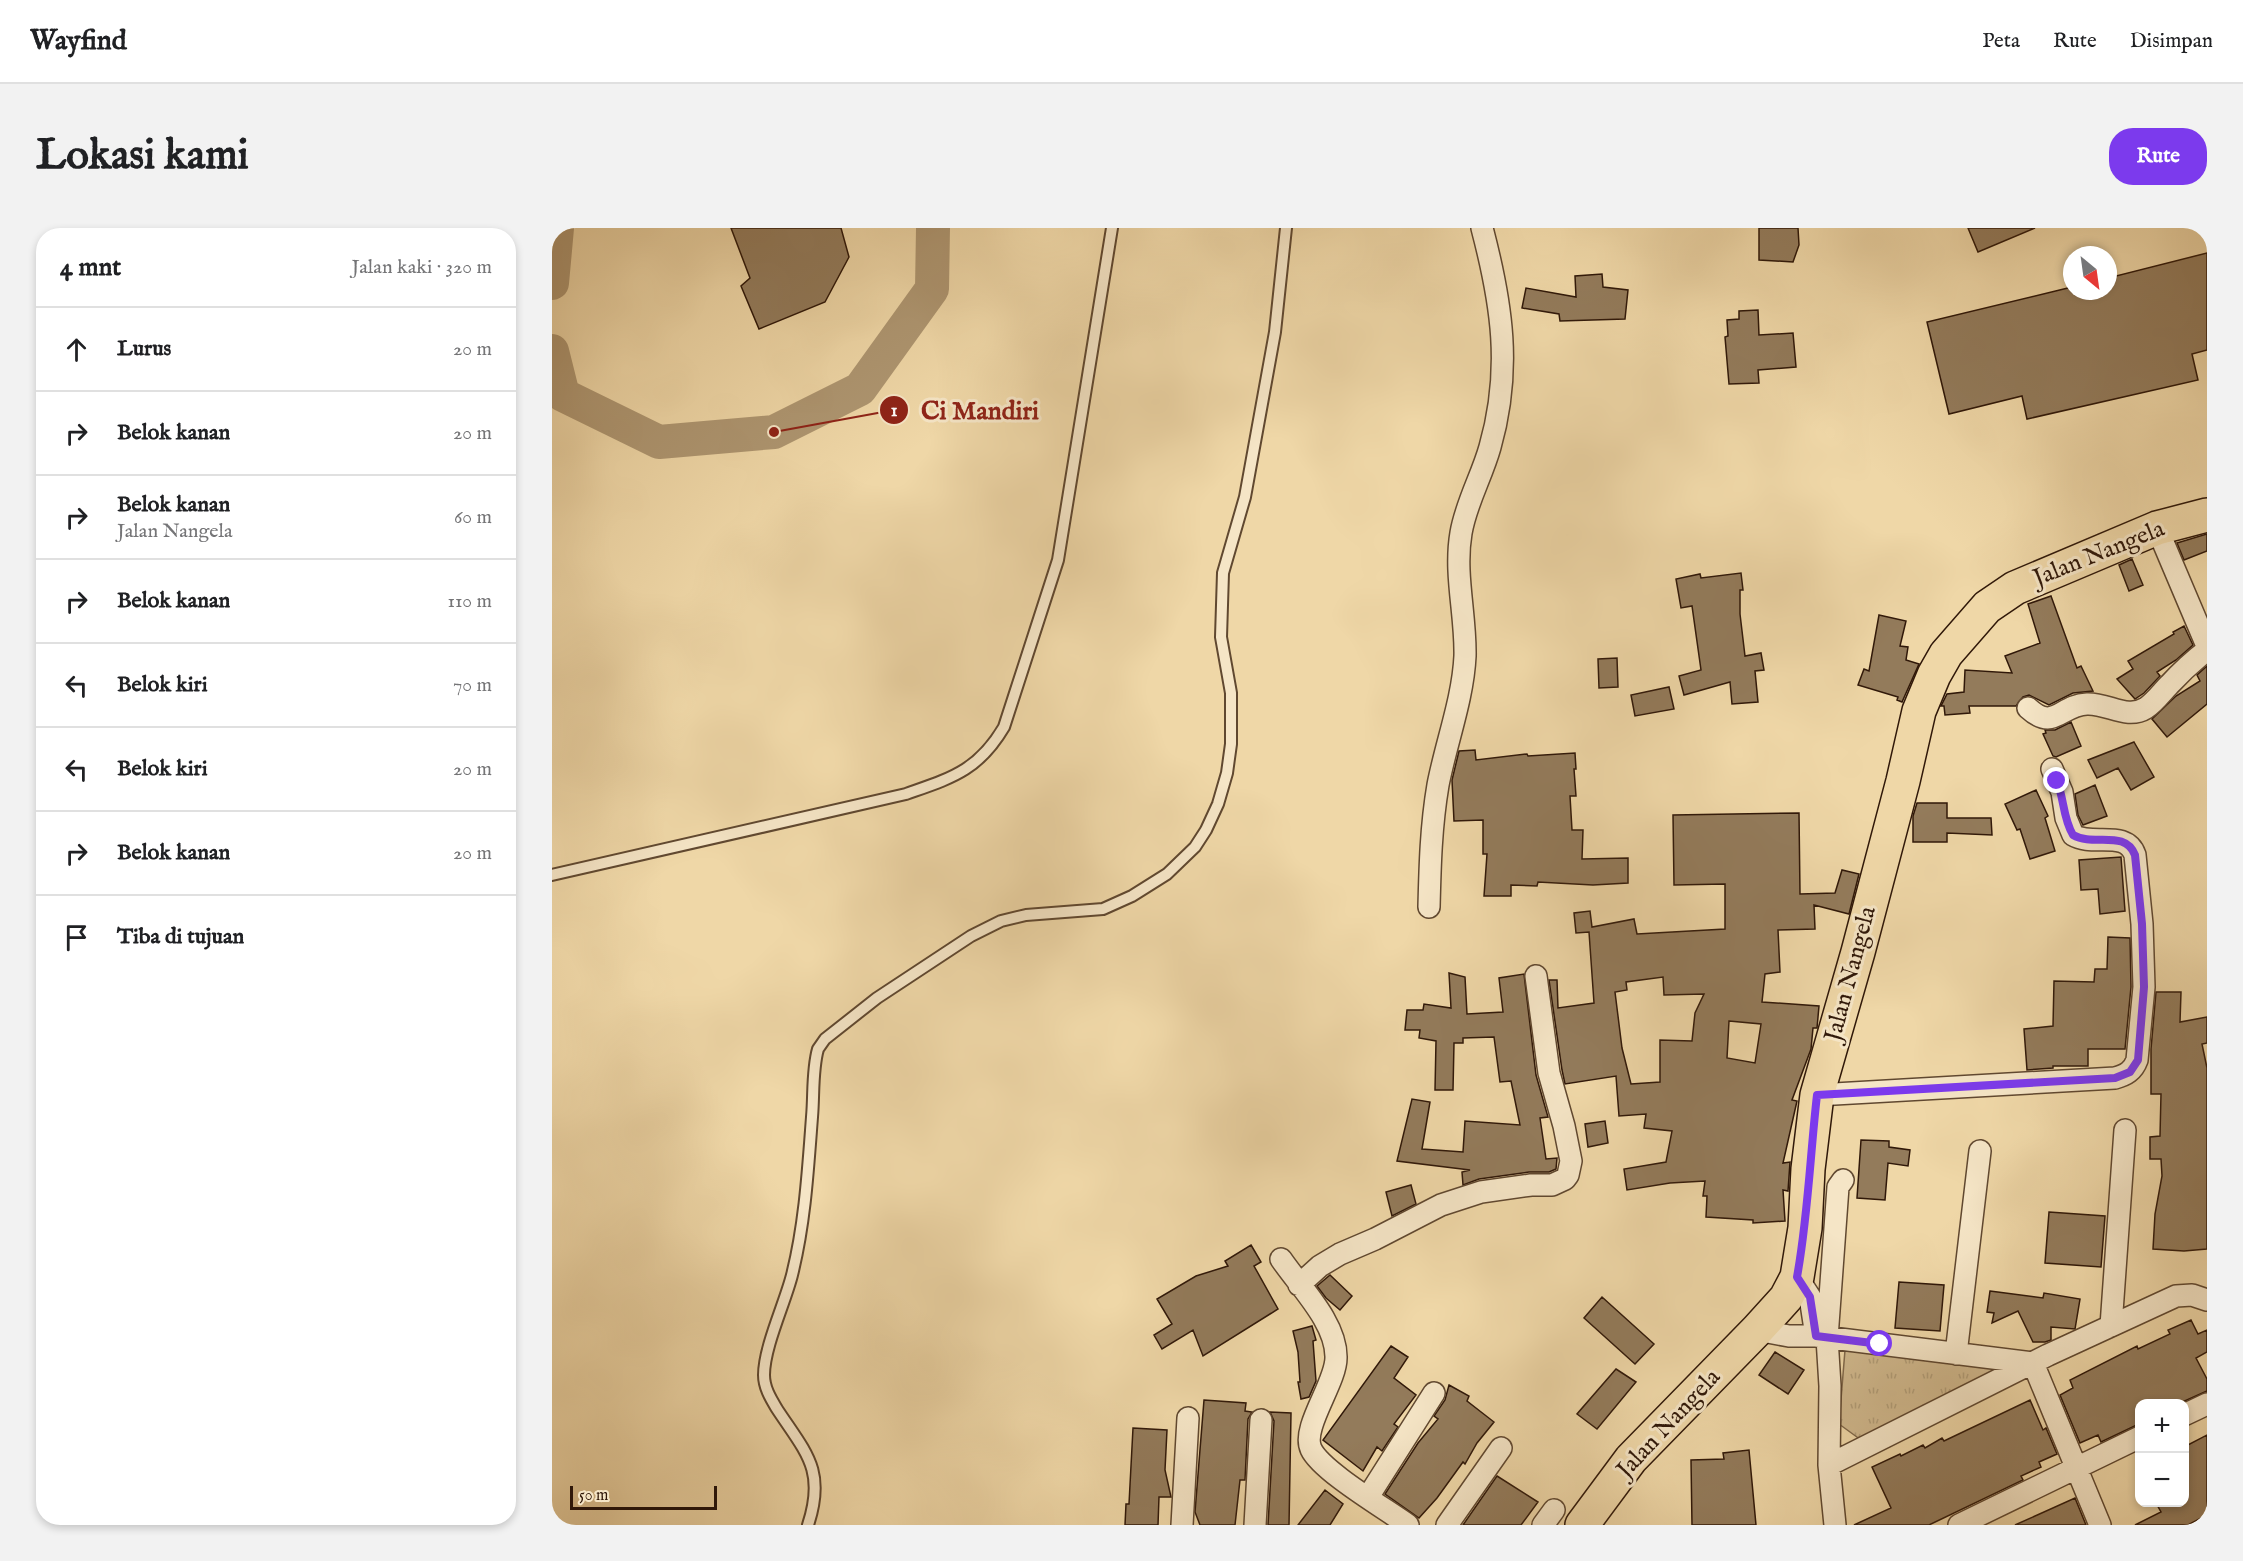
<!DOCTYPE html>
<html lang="id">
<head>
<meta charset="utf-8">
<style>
	body { margin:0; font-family:"IM FELL English",serif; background:#f2f2f2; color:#202124 }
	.controls { position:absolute; right:18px; bottom:18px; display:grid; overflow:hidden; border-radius:12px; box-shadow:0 3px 9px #0003 }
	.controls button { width:54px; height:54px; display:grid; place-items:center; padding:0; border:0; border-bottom:2px solid #e0e0e0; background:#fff; color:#202124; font:30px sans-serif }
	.compass { position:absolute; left:1511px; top:18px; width:54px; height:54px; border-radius:50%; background:#fff; box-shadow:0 3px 9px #0003; rotate:151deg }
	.scale { position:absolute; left:18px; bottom:15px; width:147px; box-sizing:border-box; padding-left:6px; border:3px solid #301809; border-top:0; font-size:16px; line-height:21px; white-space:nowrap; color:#301809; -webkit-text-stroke:4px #f5e5c6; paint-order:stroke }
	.stop { position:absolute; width:18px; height:18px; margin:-14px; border:4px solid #7c3aed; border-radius:50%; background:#fff }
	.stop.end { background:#7c3aed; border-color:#fff; box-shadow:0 2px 6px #0008 }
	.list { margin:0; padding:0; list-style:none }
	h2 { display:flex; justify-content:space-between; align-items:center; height:78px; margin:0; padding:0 24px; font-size:26px }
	h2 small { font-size:20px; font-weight:400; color:#757577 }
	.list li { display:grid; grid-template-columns:39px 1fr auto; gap:18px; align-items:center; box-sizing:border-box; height:84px; padding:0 24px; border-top:2px solid #e0e0e0 }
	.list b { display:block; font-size:22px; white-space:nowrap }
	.list p { margin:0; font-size:20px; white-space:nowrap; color:#757577 }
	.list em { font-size:20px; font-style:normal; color:#757577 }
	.icon { flex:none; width:33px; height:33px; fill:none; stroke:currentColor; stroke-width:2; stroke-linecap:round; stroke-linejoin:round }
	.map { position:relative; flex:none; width:1655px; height:1297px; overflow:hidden; border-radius:24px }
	header { display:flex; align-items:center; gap:36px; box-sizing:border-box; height:84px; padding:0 30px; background:#fff; border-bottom:2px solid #e0e0e0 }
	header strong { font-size:28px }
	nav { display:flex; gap:33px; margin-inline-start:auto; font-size:21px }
	.intro { display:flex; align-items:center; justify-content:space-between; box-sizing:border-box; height:144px; padding:0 36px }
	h1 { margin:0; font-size:42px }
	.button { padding:15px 27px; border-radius:24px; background:#7c3aed; color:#fff; font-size:21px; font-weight:700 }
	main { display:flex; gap:36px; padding:0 36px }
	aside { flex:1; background:#fff; border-radius:24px; box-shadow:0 3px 9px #0003 }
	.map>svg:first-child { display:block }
	.park { fill:url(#park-tufts); stroke:#80684a; stroke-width:1.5 }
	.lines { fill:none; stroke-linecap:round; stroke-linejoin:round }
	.river { stroke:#ae9671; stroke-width:34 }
	.building { fill:#937b5b; stroke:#301809; stroke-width:1.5; fill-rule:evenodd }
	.service-casing { stroke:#604830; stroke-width:14 }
	.minor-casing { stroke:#604830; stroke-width:24 }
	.primary-casing { stroke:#301809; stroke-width:36 }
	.service { stroke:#f5e5c6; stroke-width:10 }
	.minor { stroke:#f5e5c6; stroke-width:21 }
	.primary { stroke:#efd7a7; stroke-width:33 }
	.route { stroke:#7c3aed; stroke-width:8 }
	.labels { text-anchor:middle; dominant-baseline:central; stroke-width:6; stroke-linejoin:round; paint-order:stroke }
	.street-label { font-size:24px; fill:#301809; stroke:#f5e5c6 }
	.leader { fill:none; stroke:#8f2418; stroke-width:2 }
	.callout-dot { fill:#8f2418; stroke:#f5e5c6; stroke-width:2 }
	.mark-label { font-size:18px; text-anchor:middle; font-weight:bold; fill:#fff }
	.callout-label { font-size:26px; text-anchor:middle; font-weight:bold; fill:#8f2418; stroke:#f5e5c6; stroke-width:6; stroke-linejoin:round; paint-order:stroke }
</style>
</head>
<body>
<header>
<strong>Wayfind</strong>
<nav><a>Peta</a><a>Rute</a><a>Disimpan</a></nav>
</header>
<div class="intro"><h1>Lokasi kami</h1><a class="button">Rute</a></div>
<main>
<aside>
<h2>4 mnt<small>Jalan kaki · 320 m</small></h2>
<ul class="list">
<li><svg class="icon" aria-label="ahead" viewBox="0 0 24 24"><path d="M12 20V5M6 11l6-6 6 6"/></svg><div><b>Lurus</b></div><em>20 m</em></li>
<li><svg class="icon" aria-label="right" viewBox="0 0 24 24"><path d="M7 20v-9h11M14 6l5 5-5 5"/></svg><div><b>Belok kanan</b></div><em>20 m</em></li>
<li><svg class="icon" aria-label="right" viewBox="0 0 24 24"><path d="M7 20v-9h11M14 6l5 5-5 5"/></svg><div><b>Belok kanan</b><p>Jalan Nangela</p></div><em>60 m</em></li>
<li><svg class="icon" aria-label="right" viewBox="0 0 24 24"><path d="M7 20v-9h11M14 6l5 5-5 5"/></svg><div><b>Belok kanan</b></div><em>110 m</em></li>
<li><svg class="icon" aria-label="left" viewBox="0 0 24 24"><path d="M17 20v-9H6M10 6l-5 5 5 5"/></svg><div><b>Belok kiri</b></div><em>70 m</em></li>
<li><svg class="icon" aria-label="left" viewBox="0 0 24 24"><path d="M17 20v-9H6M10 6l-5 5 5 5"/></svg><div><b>Belok kiri</b></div><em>20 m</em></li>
<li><svg class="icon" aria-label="right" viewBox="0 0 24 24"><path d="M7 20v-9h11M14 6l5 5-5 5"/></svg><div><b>Belok kanan</b></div><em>20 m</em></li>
<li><svg class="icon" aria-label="arrive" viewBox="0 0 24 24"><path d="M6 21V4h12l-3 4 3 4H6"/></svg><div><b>Tiba di tujuan</b></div></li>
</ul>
</aside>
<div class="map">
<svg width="1655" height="1297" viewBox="0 0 1655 1297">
	<defs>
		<pattern id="park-tufts" width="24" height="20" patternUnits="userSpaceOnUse" patternTransform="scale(1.5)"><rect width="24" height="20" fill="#cfb78c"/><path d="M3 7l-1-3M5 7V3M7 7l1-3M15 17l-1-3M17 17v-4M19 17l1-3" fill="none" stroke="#b29d77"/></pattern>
	</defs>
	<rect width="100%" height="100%" fill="#efd7a7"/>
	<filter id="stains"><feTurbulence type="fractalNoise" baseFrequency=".00333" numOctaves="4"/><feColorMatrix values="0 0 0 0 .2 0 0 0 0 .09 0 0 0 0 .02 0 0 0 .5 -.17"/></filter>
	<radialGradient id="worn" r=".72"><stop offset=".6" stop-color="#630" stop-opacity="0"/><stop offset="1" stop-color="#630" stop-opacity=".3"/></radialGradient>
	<path class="park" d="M 1293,1122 L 1452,1136 L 1450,1145 L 1309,1212 L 1287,1196 Z"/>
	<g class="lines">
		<path class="river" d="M 0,55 L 5,0
			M 0,123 L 11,167 L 107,214 L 222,204 L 308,161 L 380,61 L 381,0"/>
	</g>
	<path class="building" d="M 179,0 L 289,0 L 297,29 L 273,74 L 207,101 L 189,58 L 198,50 Z
		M 1207,0 L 1246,0 L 1247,17 L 1241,34 L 1207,32 Z
		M 1416,0 L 1483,0 L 1426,24 Z
		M 1655,25 L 1655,122 L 1640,126 L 1646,152 L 1475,191 L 1470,168 L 1397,186 L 1375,94 L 1520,59 L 1520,63 L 1556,63 L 1556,50 Z
		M 1050,46 L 1051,59 L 1076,62 L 1073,91 L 1008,93 L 1007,86 L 970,80 L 974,60 L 1024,69 L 1023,48 Z
		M 1206,82 L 1207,107 L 1241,105 L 1244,139 L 1206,142 L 1207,155 L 1177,156 L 1173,109 L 1176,108 L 1175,92 L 1187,91 L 1187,83 Z
		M 1655,306 L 1655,323 L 1632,332 L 1625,315 Z
		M 1580,331 L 1591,357 L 1577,363 L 1567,337 Z
		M 1189,345 L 1191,362 L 1188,362 L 1188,386 L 1193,428 L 1209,425 L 1212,442 L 1203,443 L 1206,474 L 1180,476 L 1178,454 L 1132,467 L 1127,448 L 1149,442 L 1140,378 L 1129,380 L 1124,351 L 1148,346 L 1149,350 Z
		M 1499,368 L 1525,440 L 1529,438 L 1541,463 L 1521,465 L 1497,477 L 1477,467 L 1471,469 L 1464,478 L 1417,478 L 1418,485 L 1393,487 L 1392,478 L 1389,478 L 1395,466 L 1412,464 L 1413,442 L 1460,445 L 1453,428 L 1488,415 L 1476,376 Z
		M 1327,387 L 1354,393 L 1348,418 L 1356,419 L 1354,432 L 1367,436 L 1350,474 L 1345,472 L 1346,469 L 1306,457 L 1312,441 L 1317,443 Z
		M 1632,398 L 1641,417 L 1624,432 L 1605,444 L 1608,448 L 1592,465 L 1583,471 L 1565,451 L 1581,441 L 1576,433 L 1622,406 L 1621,404 Z
		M 1065,430 L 1066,459 L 1047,460 L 1046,431 Z
		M 1655,438 L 1655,476 L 1615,509 L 1600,491 L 1624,468 L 1648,453 L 1645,447 Z
		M 1117,459 L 1122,481 L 1083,488 L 1079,467 Z
		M 1519,494 L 1529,518 L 1504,529 L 1501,528 L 1491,506 L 1494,505 L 1493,502 L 1503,502 Z
		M 1582,514 L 1602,549 L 1579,562 L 1566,540 L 1545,550 L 1536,532 Z
		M 923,522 L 924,532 L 975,526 L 976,528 L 1023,525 L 1024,541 L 1022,541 L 1024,568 L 1018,568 L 1020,602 L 1031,602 L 1030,631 L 1076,630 L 1076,655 L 1041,657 L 986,654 L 985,658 L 959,657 L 959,668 L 932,668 L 935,626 L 931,626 L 931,592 L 902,593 L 900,552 L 907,523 Z
		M 1543,557 L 1555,588 L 1531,597 L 1526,587 L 1523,566 Z
		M 1484,562 L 1496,588 L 1493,590 L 1503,623 L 1478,631 L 1468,601 L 1465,602 L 1453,576 Z
		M 1365,575 L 1395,575 L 1395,590 L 1439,590 L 1440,607 L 1395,605 L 1395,614 L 1361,614 L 1361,588 Z
		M 1247,585 L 1248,666 L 1283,665 L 1290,642 L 1307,646 L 1297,686 L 1262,677 L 1263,701 L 1226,702 L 1228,744 L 1213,746 L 1210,774 L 1267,778 L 1265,800 L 1261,800 L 1259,821 L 1240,872 L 1245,873 L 1231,935 L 1238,934 L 1236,963 L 1231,962 L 1233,993 L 1201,995 L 1201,992 L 1154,989 L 1155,968 L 1151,968 L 1153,953 L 1118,955 L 1075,962 L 1072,941 L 1114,934 L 1120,903 L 1092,900 L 1094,886 L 1067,888 L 1064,848 L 1013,856 L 1010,842 L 997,752 L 1005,752 L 1006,780 L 1042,775 L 1037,704 L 1024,705 L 1022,685 L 1038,683 L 1040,699 L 1082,691 L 1085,706 L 1173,701 L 1173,656 L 1122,657 L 1121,587 ZM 1111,749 L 1112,767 L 1152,766 L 1143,785 L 1140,813 L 1108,812 L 1108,854 L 1079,856 L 1070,820 L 1063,764 L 1075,762 L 1074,754 ZM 1177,793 L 1209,796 L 1203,835 L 1175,830 Z
		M 1569,629 L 1573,683 L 1548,686 L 1546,661 L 1529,662 L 1527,632 Z
		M 1556,709 L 1578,710 L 1579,759 L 1573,821 L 1536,821 L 1536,838 L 1501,838 L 1501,840 L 1475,842 L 1472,801 L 1501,798 L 1502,753 L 1542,754 L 1543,741 L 1555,741 Z
		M 897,745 L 913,749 L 915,786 L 951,784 L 947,750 L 972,746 L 984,847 L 996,889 L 988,890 L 994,931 L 1005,930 L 1004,941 L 997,944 L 977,944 L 927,951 L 911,957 L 910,944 L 918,942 L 845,933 L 860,871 L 878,874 L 870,921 L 911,924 L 913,893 L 968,897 L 959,853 L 948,854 L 942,809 L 911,810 L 911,815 L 902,815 L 901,862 L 883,862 L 884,813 L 867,810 L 868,802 L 853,802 L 855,782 L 871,782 L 872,776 L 899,780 Z
		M 1604,764 L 1629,764 L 1628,794 L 1655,789 L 1655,815 L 1650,816 L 1655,840 L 1655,1021 L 1632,1023 L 1601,1021 L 1603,986 L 1610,948 L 1609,931 L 1598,931 L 1598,909 L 1608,908 L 1609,866 L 1599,866 L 1599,821 Z
		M 1053,893 L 1056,915 L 1036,919 L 1033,896 Z
		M 1309,912 L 1337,913 L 1337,919 L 1358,922 L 1356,938 L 1336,935 L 1333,972 L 1305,970 Z
		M 859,957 L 864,976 L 840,988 L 834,964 Z
		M 1497,984 L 1553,988 L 1549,1039 L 1493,1035 Z
		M 699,1017 L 709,1034 L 702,1038 L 726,1081 L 651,1128 L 641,1102 L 610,1121 L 602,1107 L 620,1096 L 605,1071 L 644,1048 L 676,1038 L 673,1033 Z
		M 778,1047 L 800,1068 L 788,1082 L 774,1070 L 765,1058 Z
		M 1347,1054 L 1392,1057 L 1388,1103 L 1343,1100 Z
		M 1438,1063 L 1491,1070 L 1492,1065 L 1528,1071 L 1523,1101 L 1499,1099 L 1499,1112 L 1493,1114 L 1481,1114 L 1466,1083 L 1440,1095 L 1442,1085 L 1435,1084 Z
		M 1050,1069 L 1102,1116 L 1083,1136 L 1032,1090 Z
		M 1639,1092 L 1646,1106 L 1655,1102 L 1655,1124 L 1644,1130 L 1655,1151 L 1655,1163 L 1626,1176 L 1587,1176 L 1587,1196 L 1549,1214 L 1546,1207 L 1528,1215 L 1508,1167 L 1521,1160 L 1518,1152 L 1585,1118 L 1586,1121 L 1618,1106 L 1616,1102 Z
		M 760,1098 L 764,1112 L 761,1113 L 764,1153 L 757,1169 L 749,1171 L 746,1154 L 748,1154 L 746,1124 L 741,1103 Z
		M 839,1118 L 856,1129 L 842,1150 L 864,1167 L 842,1196 L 846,1199 L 830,1223 L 825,1219 L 811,1243 L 771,1212 Z
		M 1223,1124 L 1252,1142 L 1236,1166 L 1207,1147 Z
		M 1064,1141 L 1084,1154 L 1045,1201 L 1025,1186 Z
		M 897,1157 L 917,1168 L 915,1173 L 942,1194 L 925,1215 L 913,1236 L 911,1234 L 885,1270 L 867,1290 L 833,1266 L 866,1215 L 886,1191 L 882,1188 L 893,1172 Z
		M 652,1172 L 694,1175 L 693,1183 L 700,1184 L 696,1191 L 693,1252 L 688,1252 L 683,1297 L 648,1297 L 643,1284 Z
		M 1478,1172 L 1491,1202 L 1494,1200 L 1505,1226 L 1487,1234 L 1489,1239 L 1469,1248 L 1471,1252 L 1377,1297 L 1302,1297 L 1339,1280 L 1320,1239 L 1348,1226 L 1349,1228 L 1371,1217 L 1373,1220 L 1390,1210 L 1392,1213 Z
		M 718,1184 L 739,1185 L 737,1297 L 716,1297 L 722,1193 Z
		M 581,1200 L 615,1202 L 613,1242 L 619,1269 L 607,1269 L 606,1297 L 573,1297 L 574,1276 L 577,1276 Z
		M 1655,1207 L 1655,1287 L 1636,1297 L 1583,1297 L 1609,1284 L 1604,1275 L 1632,1275 L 1632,1219 Z
		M 1197,1222 L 1204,1297 L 1140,1297 L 1139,1232 L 1172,1231 L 1171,1225 Z
		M 945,1248 L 986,1274 L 969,1297 L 911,1297 Z
		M 773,1262 L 791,1276 L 778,1297 L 746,1297 Z
		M 1523,1270 L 1534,1297 L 1463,1297 Z"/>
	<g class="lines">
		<defs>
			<path id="service" d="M 0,647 L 354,566 C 399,550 426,543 452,499 L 506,332 L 560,0
				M 256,1297 C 274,1242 254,1225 225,1181 C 219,1171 212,1160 212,1147 C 212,1119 233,1075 240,1047 C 253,995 256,942 260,889 C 262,867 260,842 266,821 L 273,811 L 325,770 L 419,708 L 449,693 L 474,687 L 551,681 L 580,668 L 615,646 L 643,619 L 654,602 L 666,576 L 675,545 L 679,516 L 679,465 L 669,409 L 671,345 L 693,269 L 723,104 L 734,0"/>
			<path id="minor" d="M 1605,300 L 1655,418
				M 1476,480 C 1502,504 1508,477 1535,476 C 1556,475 1575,492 1594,480 C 1603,474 1610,464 1617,457 C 1629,444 1642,432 1655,422
				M 877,679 C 878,638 879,598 886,557 C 894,515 911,471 913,428 C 914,387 902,346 909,305 C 914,275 930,248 938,219 C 960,142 950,76 930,0
				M 1265,867 L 1563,850 C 1574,847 1581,843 1585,832 L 1592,759 L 1590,696 L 1583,627 C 1574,601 1541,619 1521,607 L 1514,590 L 1510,564 L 1500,541
				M 729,1031 C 748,1059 785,1095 784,1130 C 784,1155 749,1200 759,1221 C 769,1243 834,1281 856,1297
				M 1245,1049 L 1258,1069 L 1264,1108
				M 747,1057 L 768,1038 L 788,1026 L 823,1011 L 889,977 L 929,964 L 979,957 L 1000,957 L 1013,951 L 1016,947 L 1019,933 L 1012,898 L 997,845 L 984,748
				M 1559,1098 L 1573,902
				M 1205,1102 L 1237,1108 L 1264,1108 L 1481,1135 L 1548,1297
				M 1404,1126 L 1428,923
				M 1632,1187 L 1655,1176
				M 1277,1237 L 1496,1127 L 1624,1068 L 1640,1067 L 1655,1072
				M 816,1269 L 882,1165
				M 630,1297 L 636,1190
				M 703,1297 L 709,1192
				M 895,1297 L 949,1220
				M 991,1297 L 1002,1282
				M 1283,1297 L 1277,1237 L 1278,1158 L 1275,1110 L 1286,959 L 1291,952
				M 1407,1297 L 1588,1209"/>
			<path id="primary" d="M 1030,1297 L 1079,1231 L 1205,1102 L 1234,1070 L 1245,1049 L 1253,1000 L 1256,941 L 1265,867 L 1306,724 L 1351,553 L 1367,483 L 1382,447 L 1394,426 L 1435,379 L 1463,360 L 1605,300 L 1655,287"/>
		</defs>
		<use href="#service" class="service-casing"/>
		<use href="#minor" class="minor-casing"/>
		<use href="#primary" class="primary-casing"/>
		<use href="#service" class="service"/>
		<use href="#minor" class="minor"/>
		<use href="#primary" class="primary"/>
	</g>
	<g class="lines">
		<path class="route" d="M 1328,1116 L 1264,1108 L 1258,1069 L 1245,1049 C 1256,989 1258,928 1265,867 L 1563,850 L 1578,844 L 1586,832 L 1592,759 L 1590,696 L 1583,627 C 1573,601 1542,619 1521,607 C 1511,591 1512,570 1505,553"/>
	</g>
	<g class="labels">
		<g class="street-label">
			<text transform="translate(1547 326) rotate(-22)">Jalan Nangela</text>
			<text transform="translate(1299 746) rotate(-75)">Jalan Nangela</text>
			<text transform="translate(1117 1196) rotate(-47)">Jalan Nangela</text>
		</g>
	</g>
	<path class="leader" d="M222 204L342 182"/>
	<g class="callout-dot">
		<circle cx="222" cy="204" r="6"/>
		<circle cx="342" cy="182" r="15"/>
	</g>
	<g class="mark-label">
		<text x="342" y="188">1</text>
	</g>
	<g class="callout-label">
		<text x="428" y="191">Ci Mandiri</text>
	</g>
	<rect width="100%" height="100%" filter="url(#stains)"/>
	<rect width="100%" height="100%" fill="url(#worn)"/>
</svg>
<div class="controls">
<button>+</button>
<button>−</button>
</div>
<svg class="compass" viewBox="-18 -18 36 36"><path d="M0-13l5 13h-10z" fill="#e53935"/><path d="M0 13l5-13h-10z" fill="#757577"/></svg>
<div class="scale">50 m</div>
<div class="stop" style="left:1328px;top:1116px"></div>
<div class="stop end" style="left:1505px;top:553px"></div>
</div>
</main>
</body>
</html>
